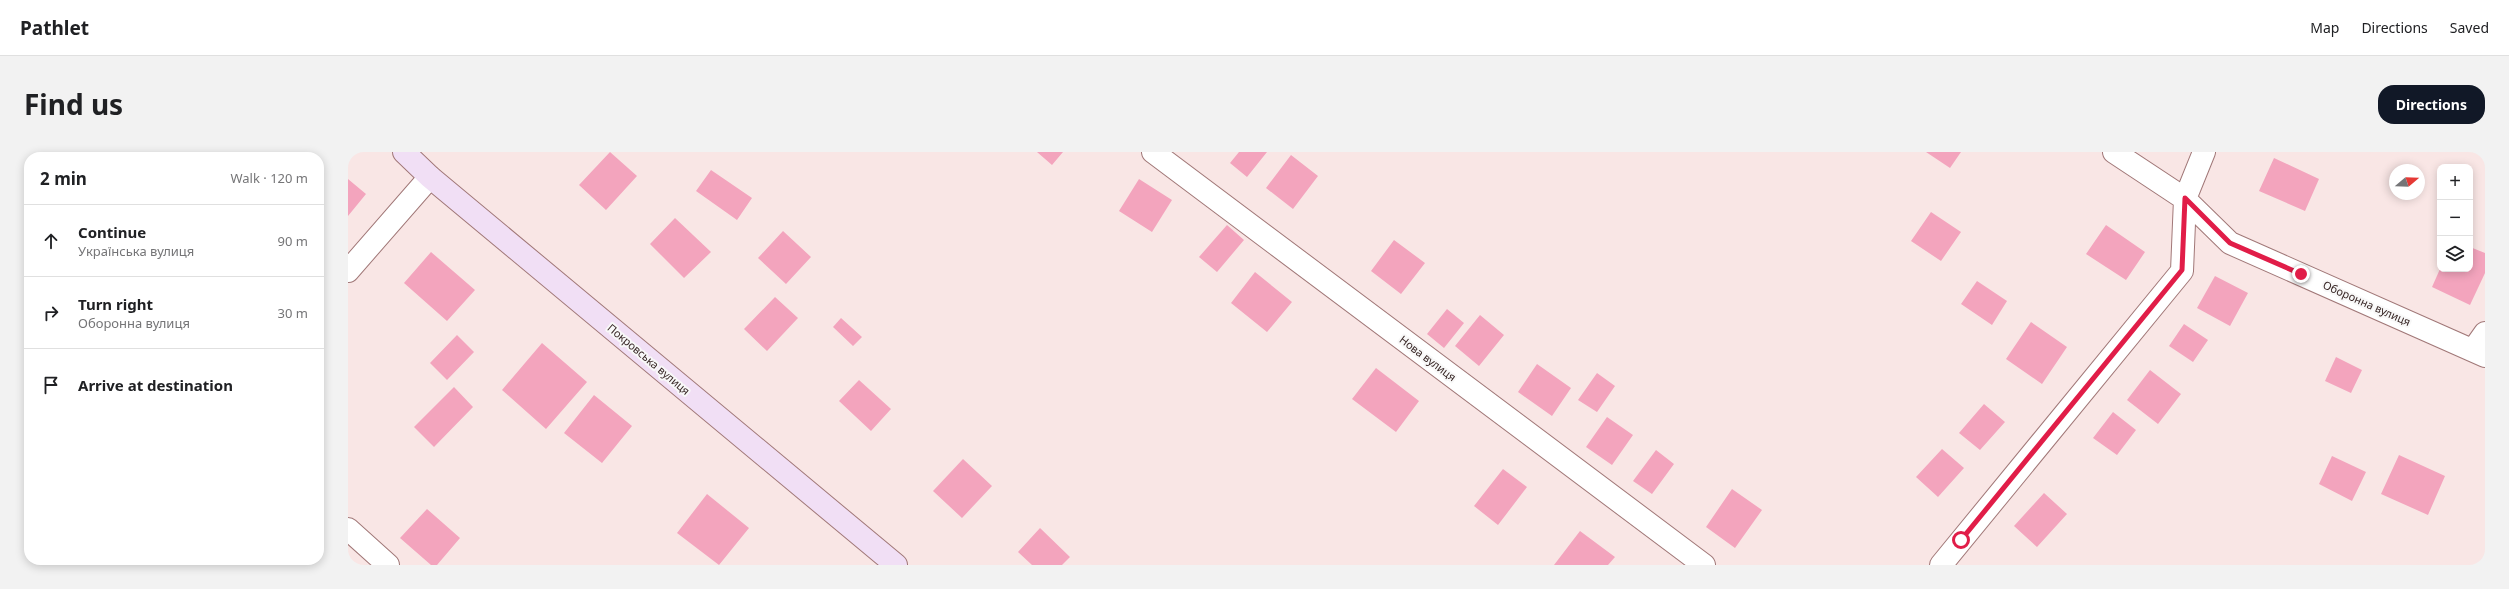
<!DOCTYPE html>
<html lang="en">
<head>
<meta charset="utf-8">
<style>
	body { margin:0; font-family:"Noto Sans",sans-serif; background:#f2f2f2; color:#202124 }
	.controls { position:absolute; right:12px; top:12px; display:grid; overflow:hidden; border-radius:8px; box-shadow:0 2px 10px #0003 }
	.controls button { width:36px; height:36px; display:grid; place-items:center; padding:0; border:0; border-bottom:1px solid #e0e0e0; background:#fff; color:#202124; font:20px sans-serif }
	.compass { position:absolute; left:2041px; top:12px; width:36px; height:36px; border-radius:50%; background:#fff; box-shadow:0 2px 10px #0003; rotate:71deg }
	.stop { position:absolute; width:12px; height:12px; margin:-9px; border:3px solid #e11d48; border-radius:50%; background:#fff }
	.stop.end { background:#e11d48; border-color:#fff; box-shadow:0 1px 4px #0008 }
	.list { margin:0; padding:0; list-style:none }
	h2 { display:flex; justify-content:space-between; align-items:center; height:52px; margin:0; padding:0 16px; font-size:17px }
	h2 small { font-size:13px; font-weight:400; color:#757577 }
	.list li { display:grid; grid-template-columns:26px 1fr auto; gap:12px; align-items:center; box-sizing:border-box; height:72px; padding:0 16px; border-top:1px solid #e0e0e0 }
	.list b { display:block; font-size:15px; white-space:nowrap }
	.list p { margin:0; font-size:13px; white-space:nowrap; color:#757577 }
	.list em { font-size:13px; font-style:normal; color:#757577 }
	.icon { flex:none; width:22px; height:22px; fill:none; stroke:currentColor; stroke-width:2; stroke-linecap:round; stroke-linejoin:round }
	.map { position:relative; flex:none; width:2137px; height:413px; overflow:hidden; border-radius:16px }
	header { display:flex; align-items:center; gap:24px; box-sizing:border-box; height:56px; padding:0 20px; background:#fff; border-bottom:1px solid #e0e0e0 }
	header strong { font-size:19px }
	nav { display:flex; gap:22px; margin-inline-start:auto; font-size:14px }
	.intro { display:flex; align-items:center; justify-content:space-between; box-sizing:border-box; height:96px; padding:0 24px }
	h1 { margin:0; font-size:28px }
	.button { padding:10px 18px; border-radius:16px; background:#111827; color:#fff; font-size:14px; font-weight:700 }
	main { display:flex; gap:24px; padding:0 24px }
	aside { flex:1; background:#fff; border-radius:16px; box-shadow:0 2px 10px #0003 }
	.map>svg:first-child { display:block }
	.building { fill:#f3a4bd }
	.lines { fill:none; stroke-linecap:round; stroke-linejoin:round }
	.street-casing { stroke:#a17878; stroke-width:24 }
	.secondary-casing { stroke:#a17878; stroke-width:24 }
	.street { stroke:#fff; stroke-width:22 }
	.secondary { stroke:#f1dff5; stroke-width:22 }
	.route { stroke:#e11d48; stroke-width:5 }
	.labels { text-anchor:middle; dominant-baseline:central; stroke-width:4; stroke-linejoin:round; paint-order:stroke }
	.street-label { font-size:11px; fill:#382726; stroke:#f8f8f8 }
</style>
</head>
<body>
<header>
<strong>Pathlet</strong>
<nav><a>Map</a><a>Directions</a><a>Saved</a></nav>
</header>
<div class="intro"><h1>Find us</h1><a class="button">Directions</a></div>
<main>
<aside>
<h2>2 min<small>Walk · 120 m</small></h2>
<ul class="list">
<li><svg class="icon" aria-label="ahead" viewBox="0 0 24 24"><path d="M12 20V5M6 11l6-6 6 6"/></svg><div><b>Continue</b><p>Українська вулиця</p></div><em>90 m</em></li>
<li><svg class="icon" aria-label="right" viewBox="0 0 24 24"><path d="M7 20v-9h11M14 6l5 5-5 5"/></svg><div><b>Turn right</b><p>Оборонна вулиця</p></div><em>30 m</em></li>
<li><svg class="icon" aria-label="arrive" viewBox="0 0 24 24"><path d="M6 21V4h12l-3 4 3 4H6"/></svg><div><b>Arrive at destination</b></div></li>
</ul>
</aside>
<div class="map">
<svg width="2137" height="413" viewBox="0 0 2137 413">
	<rect width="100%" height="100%" fill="#f9e6e5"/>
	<path class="building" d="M 262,0 L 289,24 L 258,58 L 231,33 Z
		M 689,0 L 715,0 L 704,13 Z
		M 891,0 L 919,0 L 899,25 L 882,11 Z
		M 1578,0 L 1613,0 L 1602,16 Z
		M 943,3 L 970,24 L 945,57 L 918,36 Z
		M 1926,6 L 1971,27 L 1957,59 L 1911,39 Z
		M 363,18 L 404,46 L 389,68 L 348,39 Z
		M 0,27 L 18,42 L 0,64 Z
		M 791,27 L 824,48 L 804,80 L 771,59 Z
		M 1583,60 L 1613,80 L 1593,109 L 1563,89 Z
		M 327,66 L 363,100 L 336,126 L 302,92 Z
		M 879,73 L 896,88 L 869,120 L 851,105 Z
		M 1758,73 L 1797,100 L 1778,128 L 1738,102 Z
		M 435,79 L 463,105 L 438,132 L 410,106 Z
		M 1046,88 L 1077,111 L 1053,142 L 1023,119 Z
		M 2122,95 L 2137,101 L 2137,121 L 2122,153 L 2084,135 L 2092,117 L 2122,117 Z
		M 83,100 L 127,138 L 99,169 L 56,131 Z
		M 907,120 L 944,150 L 919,180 L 883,151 Z
		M 1867,124 L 1900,141 L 1882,174 L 1849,156 Z
		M 1629,129 L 1659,149 L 1644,173 L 1613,152 Z
		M 427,145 L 450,166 L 419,199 L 396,177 Z
		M 1099,157 L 1116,171 L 1096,196 L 1079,182 Z
		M 1132,163 L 1156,183 L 1131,214 L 1107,194 Z
		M 493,166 L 514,185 L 505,194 L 485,175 Z
		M 1683,170 L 1719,195 L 1694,232 L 1658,207 Z
		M 1836,172 L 1860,188 L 1845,210 L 1821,194 Z
		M 109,183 L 126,200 L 99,228 L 82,211 Z
		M 194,191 L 239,230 L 198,277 L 154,238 Z
		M 1988,205 L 2014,218 L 2003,241 L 1977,229 Z
		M 1189,212 L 1223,236 L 1204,264 L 1170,240 Z
		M 1028,216 L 1071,249 L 1048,280 L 1004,247 Z
		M 1802,218 L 1833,242 L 1810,272 L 1779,248 Z
		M 1249,221 L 1267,234 L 1249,260 L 1230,248 Z
		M 511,228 L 543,257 L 523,279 L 491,249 Z
		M 106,235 L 125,255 L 86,295 L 66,275 Z
		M 246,243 L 284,274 L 254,311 L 216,281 Z
		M 1636,252 L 1657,270 L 1632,298 L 1611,281 Z
		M 1765,260 L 1788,278 L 1769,303 L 1745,286 Z
		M 1259,265 L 1285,283 L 1264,313 L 1238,295 Z
		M 1594,297 L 1616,316 L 1590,345 L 1568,325 Z
		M 1308,298 L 1326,312 L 1304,342 L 1285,329 Z
		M 2051,303 L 2097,324 L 2080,363 L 2033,342 Z
		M 1984,304 L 2018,320 L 2004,349 L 1971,332 Z
		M 615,307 L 644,334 L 614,366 L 585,339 Z
		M 1155,317 L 1179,335 L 1150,373 L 1126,354 Z
		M 1384,337 L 1414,358 L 1387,396 L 1358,375 Z
		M 1696,341 L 1719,362 L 1689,395 L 1666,374 Z
		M 359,342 L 401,376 L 371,413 L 329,381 Z
		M 79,357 L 112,386 L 89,413 L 83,413 L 52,386 Z
		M 692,376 L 722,405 L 714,413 L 684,413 L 670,400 Z
		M 1232,379 L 1267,405 L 1260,413 L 1206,413 Z"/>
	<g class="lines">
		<defs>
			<path id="street" d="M 805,0 L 1356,413
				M 1766,0 L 1837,47 L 1882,91 L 2137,204
				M 0,119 L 82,25
				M 2125,198 L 2137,181
				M 0,377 L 40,413
				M 1593,413 L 1834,119 L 1837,47 L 1856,0"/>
			<path id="secondary" d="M 56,0 L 82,25 L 548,413"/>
		</defs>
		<use href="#street" class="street-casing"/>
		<use href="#secondary" class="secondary-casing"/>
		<use href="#street" class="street"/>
		<use href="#secondary" class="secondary"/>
	</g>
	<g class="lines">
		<path class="route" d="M 1613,388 L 1834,118 L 1837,46 L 1882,91 L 1953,122"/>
	</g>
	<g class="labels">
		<g class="street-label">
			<text transform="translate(2019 151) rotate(24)">Оборонна вулиця</text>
			<text transform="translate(1080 206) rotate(37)">Нова вулиця</text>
			<text transform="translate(301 207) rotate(40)">Покровська вулиця</text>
		</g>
	</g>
</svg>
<div class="controls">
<button>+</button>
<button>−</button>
<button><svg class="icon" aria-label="layers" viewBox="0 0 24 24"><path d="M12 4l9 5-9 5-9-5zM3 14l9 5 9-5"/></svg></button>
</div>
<svg class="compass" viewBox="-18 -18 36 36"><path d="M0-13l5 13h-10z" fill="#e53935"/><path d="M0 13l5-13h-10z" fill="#757577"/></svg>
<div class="stop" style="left:1613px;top:388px"></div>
<div class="stop end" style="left:1953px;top:122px"></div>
</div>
</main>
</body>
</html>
